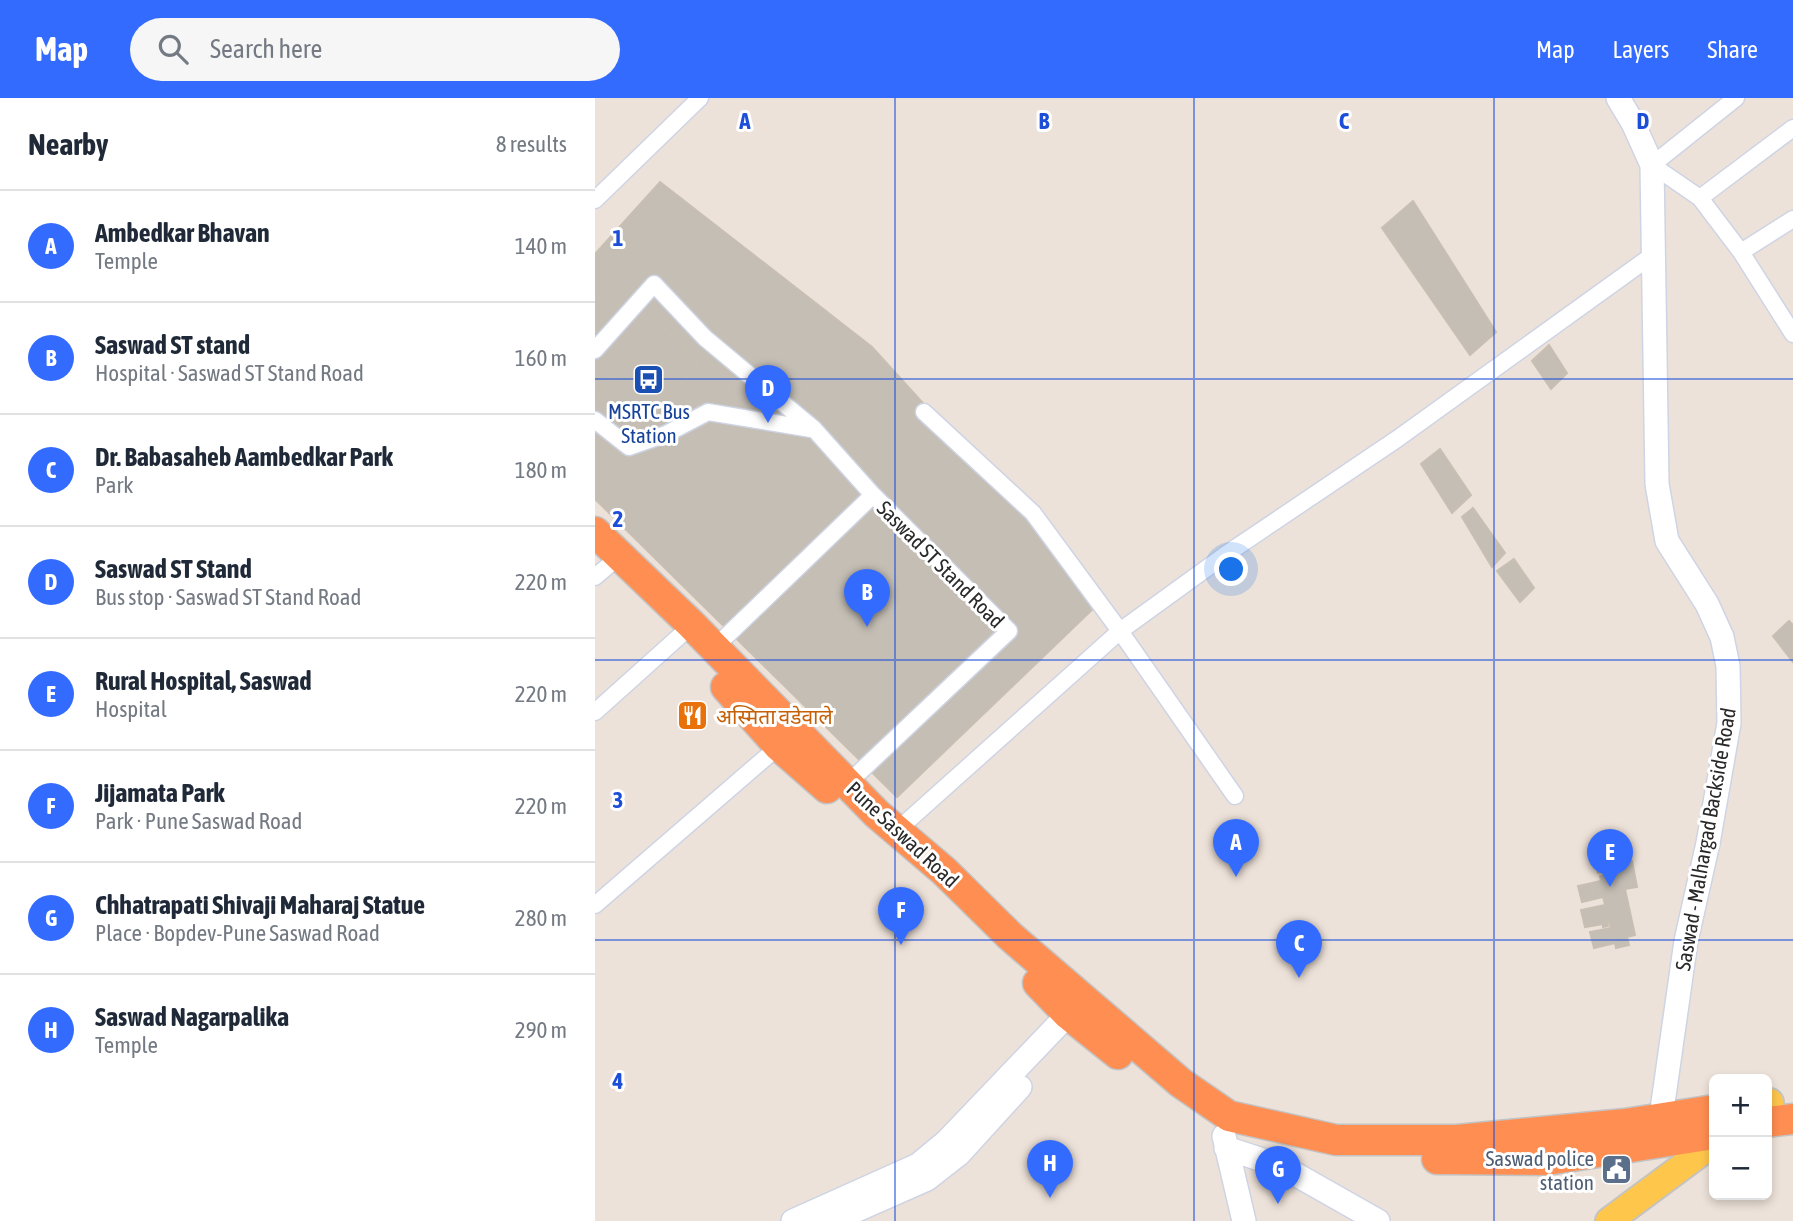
<!DOCTYPE html>
<html lang="en">
<head>
<meta charset="utf-8">
<style>
	body { margin:0; font-family:"Asap Condensed","Noto Sans Devanagari",sans-serif; background:#f6f6f7; color:#1f2937 }
	.controls { position:absolute; right:21px; bottom:21px; display:grid; overflow:hidden; border-radius:10px; box-shadow:0 4px 10px #0003 }
	.controls button { width:63px; height:63px; display:grid; place-items:center; padding:0; border:0; border-bottom:2px solid #e0e1e3; background:#fff; color:#1f2937; font:35px sans-serif }
	.you { position:absolute; left:637px; top:472px; width:24px; height:24px; margin:-18px; border:5px solid #fff; border-radius:50%; background:#1a73e8; box-shadow:0 0 0 10px #1a73e833 }
	.badge { display:grid; place-items:center; width:46px; height:46px; border-radius:50%; background:#346bff; color:#fff; font-size:23px; font-weight:700 }
	.pin { position:absolute; translate:-50% -58px; filter:drop-shadow(0 2px 4px #0008) }
	.pin::after { content:''; position:absolute; top:37px; width:24px; height:21px; background:inherit; clip-path:polygon(0 0,100% 0,50% 100%) }
	.list { margin:0; padding:0; list-style:none }
	h2 { display:flex; justify-content:space-between; align-items:center; height:91px; margin:0; padding:0 28px; font-size:30px }
	h2 small { font-size:23px; font-weight:400; color:#747a83 }
	.list li { display:grid; grid-template-columns:46px 1fr auto; gap:21px; align-items:center; box-sizing:border-box; height:112px; padding:0 28px; border-top:2px solid #e0e1e3 }
	.list b { display:block; font-size:26px; white-space:nowrap }
	.list p { margin:0; font-size:23px; white-space:nowrap; color:#747a83 }
	.list em { font-size:23px; font-style:normal; color:#747a83 }
	.icon { flex:none; width:38px; height:38px; fill:none; stroke:currentColor; stroke-width:2; stroke-linecap:round; stroke-linejoin:round }
	.map { position:relative; flex:none; width:1198px; height:1123px; overflow:hidden }
	header { display:flex; align-items:center; gap:42px; box-sizing:border-box; height:98px; padding:0 35px; background:#346bff; color:#fff }
	header strong { font-size:33px }
	nav { display:flex; gap:38px; margin-inline-start:auto; font-size:24px }
	.search { width:490px; height:63px; background:#f6f6f7; display:flex; align-items:center; gap:18px; box-sizing:border-box; padding:0 24px; border-radius:38px; color:#747a83; font-size:26px }
	main { display:flex }
	aside { flex:1; background:#fff }
	.map>svg:first-child { display:block }
	.building { fill:#c4beb5; stroke:#c8bfb2; stroke-width:2 }
	.lines { fill:none; stroke-linecap:round; stroke-linejoin:round }
	.street-casing { stroke:#ced4e4; stroke-width:19 }
	.secondary-casing { stroke:#ced4e4; stroke-width:26 }
	.primary-casing { stroke:#c3c3c3; stroke-width:30 }
	.highway-casing { stroke:#c3c3c3; stroke-width:33 }
	.street { stroke:#fff; stroke-width:16 }
	.secondary { stroke:#fff; stroke-width:23 }
	.primary { stroke:#ffc64c; stroke-width:26 }
	.highway { stroke:#ff8e52; stroke-width:30 }
	.grid { fill:none; stroke:#1d4ed8; stroke-width:2; stroke-opacity:0.55 }
	.labels { text-anchor:middle; dominant-baseline:central; stroke-width:6; stroke-linejoin:round; paint-order:stroke }
	.transit-label { font-size:21px; fill:#164399; stroke:#fff }
	.street-label { font-size:21px; fill:#292929; stroke:#fff }
	.food-label { font-size:21px; fill:#c56008; stroke:#fff; text-anchor:start }
	.service-label { font-size:21px; fill:#4e5e75; stroke:#fff; text-anchor:end }
	.grid-label { font-size:23px; text-anchor:middle; font-weight:bold; fill:#1d4ed8; stroke:#fff; stroke-width:6; stroke-linejoin:round; paint-order:stroke }
</style>
</head>
<body>
<header>
<strong>Map</strong>
<div class="search"><svg class="icon" aria-label="search" viewBox="0 0 24 24"><circle cx="10" cy="10" r="6"/><path d="M15 15l6 6"/></svg>Search here</div>
<nav><a>Map</a><a>Layers</a><a>Share</a></nav>
</header>
<main>
<aside>
<h2>Nearby<small>8 results</small></h2>
<ul class="list">
<li><span class="badge">A</span><div><b>Ambedkar Bhavan</b><p>Temple</p></div><em>140 m</em></li>
<li><span class="badge">B</span><div><b>Saswad ST stand</b><p>Hospital · Saswad ST Stand Road</p></div><em>160 m</em></li>
<li><span class="badge">C</span><div><b>Dr. Babasaheb Aambedkar Park</b><p>Park</p></div><em>180 m</em></li>
<li><span class="badge">D</span><div><b>Saswad ST Stand</b><p>Bus stop · Saswad ST Stand Road</p></div><em>220 m</em></li>
<li><span class="badge">E</span><div><b>Rural Hospital, Saswad</b><p>Hospital</p></div><em>220 m</em></li>
<li><span class="badge">F</span><div><b>Jijamata Park</b><p>Park · Pune Saswad Road</p></div><em>220 m</em></li>
<li><span class="badge">G</span><div><b>Chhatrapati Shivaji Maharaj Statue</b><p>Place · Bopdev-Pune Saswad Road</p></div><em>280 m</em></li>
<li><span class="badge">H</span><div><b>Saswad Nagarpalika</b><p>Temple</p></div><em>290 m</em></li>
</ul>
</aside>
<div class="map">
<svg width="1198" height="1123" viewBox="0 0 1198 1123">
	<rect width="100%" height="100%" fill="#ede2d9"/>
	<path class="building" d="M 65,84 L 277,249 L 444,433 L 500,509 L 302,699 L 0,401 L 0,156 Z
		M 818,103 L 901,234 L 875,257 L 787,130 Z
		M 71,231 L 105,266 L 38,332 L 3,296 Z
		M 954,247 L 972,275 L 956,291 L 937,263 Z
		M 845,351 L 876,397 L 857,415 L 826,366 Z
		M 878,410 L 910,455 L 897,469 L 867,419 Z
		M 919,461 L 939,490 L 925,504 L 902,473 Z
		M 1194,523 L 1198,527 L 1198,564 L 1178,538 Z
		M 1037,763 L 1042,789 L 1030,791 L 1040,837 L 1032,839 L 1034,847 L 1021,850 L 1020,845 L 999,850 L 995,834 L 1016,830 L 1014,823 L 1012,823 L 1013,828 L 1008,829 L 1008,826 L 990,829 L 986,812 L 1010,807 L 1008,799 L 987,804 L 983,788 L 1006,783 L 1005,778 L 1011,777 L 1011,773 L 1003,775 L 1002,771 Z"/>
	<g class="lines">
		<defs>
			<path id="street" d="M 1141,0 L 1057,67 L 1105,100 L 1198,30
				M 1105,100 L 1146,154 L 1198,236
				M 0,102 L 105,0
				M 1146,154 L 1198,121
				M 0,252 L 59,186 L 110,240 L 219,331 L 278,397
				M 329,314 L 438,415 L 525,533 L 630,457 L 802,341 L 1059,156
				M 0,322 L 34,349 L 71,336 L 113,314 L 216,331
				M 0,479 L 13,468
				M 119,550 L 278,397 L 414,533 L 252,686
				M 0,614 L 97,527
				M 298,736 L 525,533 L 640,698
				M 0,807 L 184,648"/>
			<path id="secondary" d="M 1023,0 L 1038,25 L 1057,67 L 1062,386 L 1072,443 L 1112,506 L 1127,539 L 1133,568 L 1134,625 L 1113,745 L 1091,843 L 1064,1033
				M 629,1038 L 649,1123
				M 631,1050 L 686,1068 L 783,1123
				M 198,1123 L 323,1067 L 352,1043 L 483,906
				M 237,1123 L 332,1081 L 364,1056 L 425,989"/>
			<path id="primary" d="M 1172,1006 L 1175,1004
				M 1014,1123 L 1119,1045"/>
			<path id="highway" d="M 0,434 L 97,527 L 282,716 L 349,773 L 415,838 L 586,985 L 634,1018 L 741,1042 L 862,1042 L 1030,1026 L 1119,1012
				M 131,589 L 184,648 L 232,690
				M 443,885 L 473,916 L 523,956
				M 1172,1024 L 1198,1021
				M 842,1061 L 952,1062 L 1119,1036"/>
		</defs>
		<use href="#street" class="street-casing"/>
		<use href="#secondary" class="secondary-casing"/>
		<use href="#primary" class="primary-casing"/>
		<use href="#highway" class="highway-casing"/>
		<use href="#street" class="street"/>
		<use href="#secondary" class="secondary"/>
		<use href="#primary" class="primary"/>
		<use href="#highway" class="highway"/>
	</g>
	<path class="grid" d="M 300,0 L 300,1123M 599,0 L 599,1123M 899,0 L 899,1123M 0,281 L 1198,281M 0,562 L 1198,562M 0,842 L 1198,842"/>
	<defs>
		<symbol id="bus-square" viewBox="-11 -11 22 22"><rect x="-9" y="-9" width="18" height="18" rx="4" fill="#1a4fb4" stroke="#fff"/><path d="M-5-6H5V4H4V6H2V4H-2V6H-4V4H-5ZM-3.5-4V0h7V-4ZM-3.5 1.2v1.5H-2V1.2ZM2 1.2v1.5H3.5V1.2Z" fill="#fff"/></symbol>
		<symbol id="restaurant-square" viewBox="-11 -11 22 22"><rect x="-9" y="-9" width="18" height="18" rx="4" fill="#e8710a" stroke="#fff"/><path d="M-5-6h1v4h1v-4h1v4h1v-4h1v5L-1.5 .5V6h-2V.5L-5-1ZM5-6V6H3V1.5H1.5Q1.5-4 5-6Z" fill="#fff"/></symbol>
		<symbol id="civic-square" viewBox="-11 -11 22 22"><rect x="-9" y="-9" width="18" height="18" rx="4" fill="#5c6f8a" stroke="#fff"/><path d="M-.6-6.5H3V-4.5H.6V-3L4-1V1h2V6H-6V1h2V-1L-.6-3ZM-1.2 2.5V6h2.4V2.5Z" fill="#fff"/></symbol>
	</defs>
	<g fill-rule="evenodd">
		<use href="#bus-square" x="36" y="264" width="35" height="35"/>
		<use href="#restaurant-square" x="80" y="600" width="35" height="35"/>
		<use href="#civic-square" x="1004" y="1054" width="35" height="35"/>
	</g>
	<g class="labels">
		<g class="transit-label">
			<text x="54" y="313">MSRTC Bus<tspan x="54" dy="24">Station</tspan></text>
		</g>
		<g class="street-label">
			<text transform="translate(346 466) rotate(45)">Saswad ST Stand Road</text>
			<text transform="translate(308 736) rotate(43)">Pune Saswad Road</text>
			<text transform="translate(1110 741) rotate(-80)">Saswad - Malhargad Backside Road</text>
		</g>
		<g class="food-label">
			<text x="121" y="618">अस्मिता वडेवाले</text>
		</g>
		<g class="service-label">
			<text x="999" y="1060">Saswad police<tspan x="999" dy="24">station</tspan></text>
		</g>
	</g>
	<g class="grid-label">
		<text x="150" y="31">A</text>
		<text x="449" y="31">B</text>
		<text x="749" y="31">C</text>
		<text x="1048" y="31">D</text>
		<text x="23" y="148">1</text>
		<text x="23" y="429">2</text>
		<text x="23" y="710">3</text>
		<text x="23" y="991">4</text>
	</g>
</svg>
<div class="controls">
<button>+</button>
<button>−</button>
</div>
<div class="you"></div>
<div class="pin badge" style="left:641px;top:779px">A</div>
<div class="pin badge" style="left:272px;top:529px">B</div>
<div class="pin badge" style="left:704px;top:880px">C</div>
<div class="pin badge" style="left:173px;top:325px">D</div>
<div class="pin badge" style="left:1015px;top:789px">E</div>
<div class="pin badge" style="left:306px;top:847px">F</div>
<div class="pin badge" style="left:683px;top:1106px">G</div>
<div class="pin badge" style="left:455px;top:1100px">H</div>
</div>
</main>
</body>
</html>
